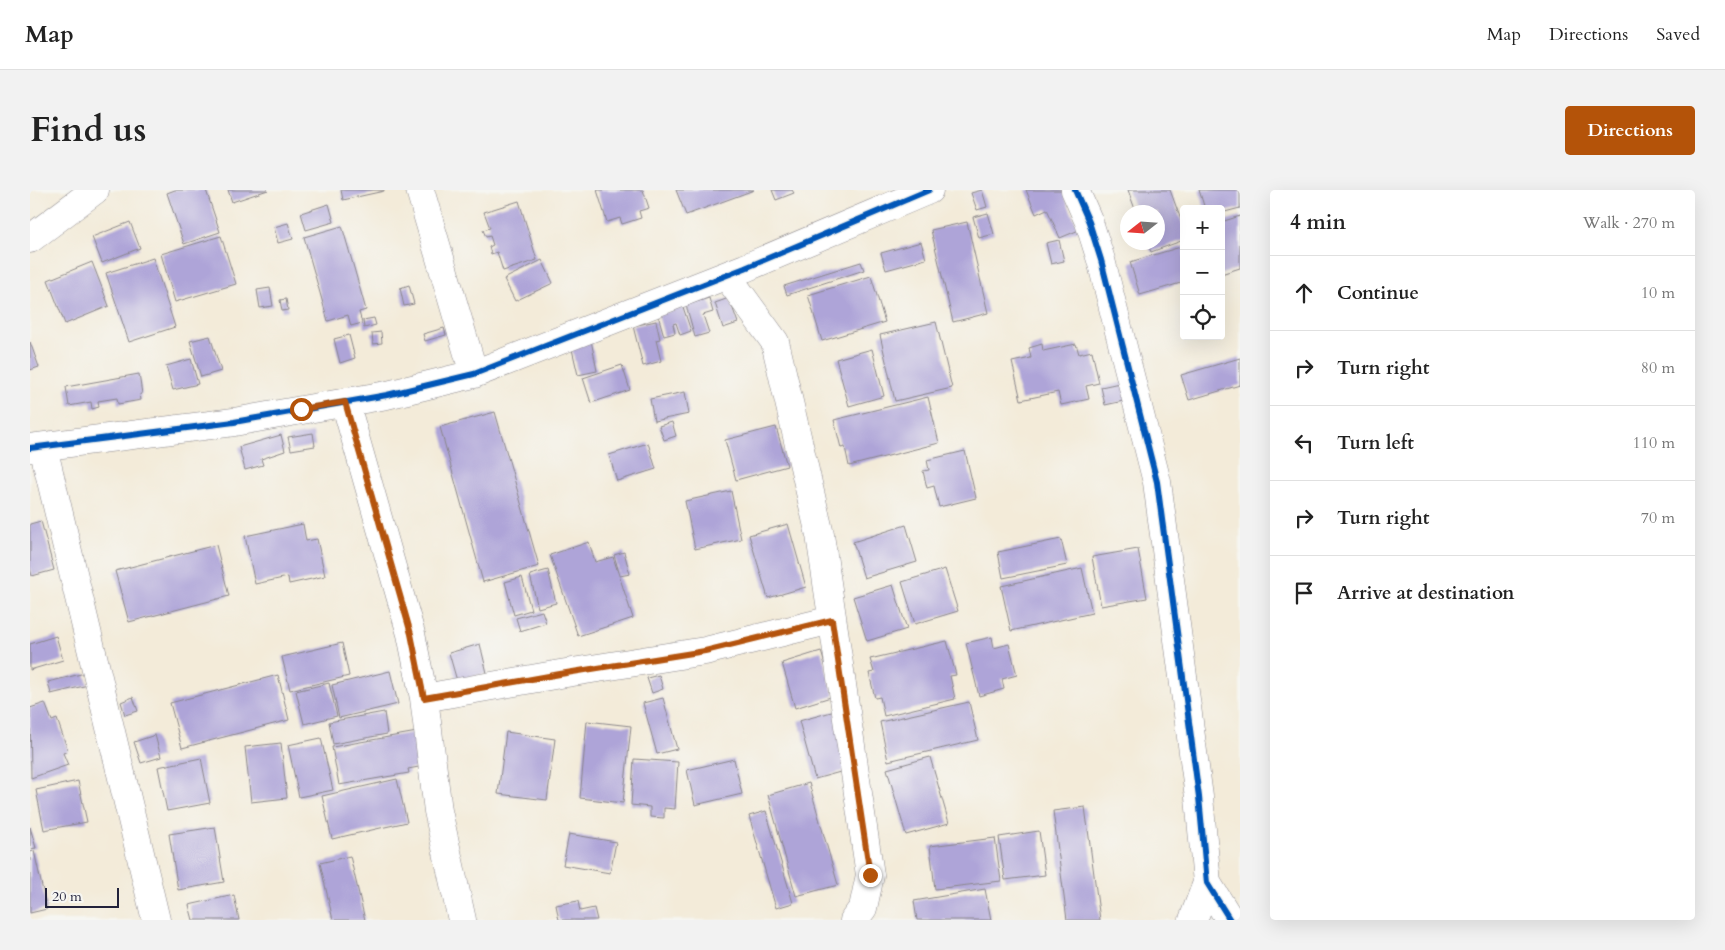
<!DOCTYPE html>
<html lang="en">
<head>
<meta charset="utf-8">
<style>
	body { margin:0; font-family:Cardo,serif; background:#f2f2f2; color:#222 }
	.controls { position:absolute; right:15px; top:15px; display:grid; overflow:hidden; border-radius:5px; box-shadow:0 5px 20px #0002 }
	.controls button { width:45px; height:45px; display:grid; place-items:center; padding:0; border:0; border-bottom:1px solid #e0e0e0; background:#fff; color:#222; font:25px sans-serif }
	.compass { position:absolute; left:1090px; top:15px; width:45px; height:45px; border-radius:50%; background:#fff; box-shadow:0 5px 20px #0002; rotate:253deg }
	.scale { position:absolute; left:15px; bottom:12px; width:74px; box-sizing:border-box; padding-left:5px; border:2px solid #22223b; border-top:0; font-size:14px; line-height:18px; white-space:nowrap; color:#22223b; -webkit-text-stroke:4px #f6f6f2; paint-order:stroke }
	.stop { position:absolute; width:15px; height:15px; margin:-11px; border:4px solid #b45309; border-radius:50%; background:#fff }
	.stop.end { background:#b45309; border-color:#fff; box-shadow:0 1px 5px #0008 }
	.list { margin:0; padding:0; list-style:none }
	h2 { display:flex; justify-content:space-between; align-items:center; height:65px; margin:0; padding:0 20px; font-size:21px }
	h2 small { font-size:16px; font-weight:400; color:#767676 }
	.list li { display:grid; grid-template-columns:32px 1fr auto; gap:15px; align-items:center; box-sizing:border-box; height:75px; padding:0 20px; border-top:1px solid #e0e0e0 }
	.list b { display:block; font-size:19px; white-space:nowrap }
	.list em { font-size:16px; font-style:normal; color:#767676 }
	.icon { flex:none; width:28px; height:28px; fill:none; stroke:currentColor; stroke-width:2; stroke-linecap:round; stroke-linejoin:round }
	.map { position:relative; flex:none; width:1210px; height:730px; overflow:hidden; border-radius:5px }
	header { display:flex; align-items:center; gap:30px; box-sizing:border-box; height:70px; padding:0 25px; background:#fff; border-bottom:1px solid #e0e0e0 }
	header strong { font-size:24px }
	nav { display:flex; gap:28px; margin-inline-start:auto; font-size:18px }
	.intro { display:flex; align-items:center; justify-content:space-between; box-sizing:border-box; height:120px; padding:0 30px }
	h1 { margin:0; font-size:35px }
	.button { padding:12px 22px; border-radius:5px; background:#b45309; color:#fff; font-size:18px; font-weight:700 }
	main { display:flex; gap:30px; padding:0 30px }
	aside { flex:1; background:#fff; border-radius:5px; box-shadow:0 5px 20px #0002 }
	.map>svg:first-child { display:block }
	.building { fill:#aea4d8 }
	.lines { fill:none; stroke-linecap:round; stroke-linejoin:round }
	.minor-casing { stroke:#8a868a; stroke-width:29 }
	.minor { stroke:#fff; stroke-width:28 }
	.cycleway-casing { stroke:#f6f6f2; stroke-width:9 }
	.cycleway { stroke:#0057b8; stroke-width:6 }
	.route { stroke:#b45309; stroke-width:6 }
</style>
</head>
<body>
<header>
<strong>Map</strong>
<nav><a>Map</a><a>Directions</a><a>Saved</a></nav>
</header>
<div class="intro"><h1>Find us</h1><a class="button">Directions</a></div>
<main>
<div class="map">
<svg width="1210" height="730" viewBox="0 0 1210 730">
	<rect width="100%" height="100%" fill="#f6f6f2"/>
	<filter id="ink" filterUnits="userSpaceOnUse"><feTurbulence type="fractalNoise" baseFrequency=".02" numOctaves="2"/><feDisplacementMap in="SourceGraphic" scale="10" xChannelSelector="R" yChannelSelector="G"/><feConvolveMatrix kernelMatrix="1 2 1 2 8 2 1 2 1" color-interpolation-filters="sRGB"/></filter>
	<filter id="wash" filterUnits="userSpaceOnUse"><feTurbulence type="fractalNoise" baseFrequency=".0096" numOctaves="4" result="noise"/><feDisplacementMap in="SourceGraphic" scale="20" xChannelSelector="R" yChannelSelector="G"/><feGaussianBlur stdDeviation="1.12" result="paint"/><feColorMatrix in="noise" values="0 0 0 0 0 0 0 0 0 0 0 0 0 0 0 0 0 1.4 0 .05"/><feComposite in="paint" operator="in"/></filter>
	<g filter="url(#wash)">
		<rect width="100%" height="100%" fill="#f3ebd9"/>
		<g id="blocks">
			<path class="building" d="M 145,0 L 176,0 L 190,42 L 154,54 L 137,3 Z
				M 198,0 L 238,0 L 202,12 Z
				M 311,0 L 354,0 L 354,1 L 313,10 Z
				M 567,0 L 613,0 L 619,18 L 609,21 L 611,28 L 592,34 L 590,28 L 577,32 Z
				M 646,0 L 724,0 L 656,25 Z
				M 742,0 L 762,0 L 764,3 L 746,10 Z
				M 952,0 L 957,17 L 947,20 L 941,3 Z
				M 996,0 L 1032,0 L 1049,40 L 1030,48 L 1017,19 L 1006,24 Z
				M 1098,0 L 1140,0 L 1154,38 L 1154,50 L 1121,62 L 1117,52 L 1128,52 L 1128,22 L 1106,22 Z
				M 1169,0 L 1210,0 L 1210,18 L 1191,23 L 1191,19 L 1175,19 Z
				M 489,11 L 507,70 L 473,81 L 467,62 L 461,64 L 459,57 L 463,55 L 460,46 L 456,47 L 453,40 L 460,38 L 454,22 Z
				M 299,14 L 304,32 L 276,40 L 271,23 Z
				M 958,23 L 964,44 L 949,48 L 943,27 Z
				M 1210,26 L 1210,78 L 1191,84 L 1191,32 Z
				M 100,32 L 110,58 L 72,73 L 62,47 Z
				M 937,32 L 958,123 L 923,132 L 901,40 Z
				M 258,33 L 263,49 L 248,53 L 244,37 Z
				M 312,36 L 336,120 L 329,122 L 332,133 L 321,136 L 318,125 L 298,131 L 274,47 Z
				M 191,46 L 206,94 L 145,112 L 131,64 Z
				M 1029,50 L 1034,71 L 1021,74 L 1016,53 Z
				M 891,52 L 896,69 L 856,80 L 851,63 Z
				M 1154,56 L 1154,92 L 1110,105 L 1100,72 Z
				M 123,68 L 145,137 L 99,152 L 76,83 Z
				M 512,70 L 523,93 L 485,111 L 474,89 Z
				M 62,72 L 79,116 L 35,134 L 18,90 Z
				M 831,72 L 834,80 L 757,105 L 754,96 Z
				M 841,86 L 855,132 L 792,151 L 778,105 Z
				M 379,95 L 384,114 L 374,116 L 370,98 Z
				M 240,98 L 243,116 L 230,118 L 227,100 Z
				M 679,108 L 683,122 L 673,125 L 679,143 L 665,147 L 656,115 Z
				M 699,108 L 708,133 L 693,138 L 685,113 Z
				M 256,109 L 258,120 L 252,121 L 250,110 Z
				M 653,117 L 661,141 L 650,145 L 646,133 L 643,134 L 645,143 L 634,146 L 628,125 Z
				M 344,128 L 346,135 L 334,138 L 333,130 Z
				M 626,131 L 630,149 L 626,150 L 631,171 L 613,176 L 603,136 Z
				M 906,132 L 922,198 L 865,211 L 850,145 Z
				M 414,138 L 416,145 L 395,151 L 393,144 Z
				M 351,142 L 352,153 L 343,154 L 342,143 Z
				M 319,145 L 325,168 L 310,173 L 304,149 Z
				M 180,146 L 191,181 L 171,187 L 160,151 Z
				M 561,150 L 567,181 L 548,185 L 541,155 Z
				M 0,152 L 9,177 L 0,180 Z
				M 1012,154 L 1013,161 L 1046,154 L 1049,164 L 1062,161 L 1069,193 L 1056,196 L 1059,209 L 1031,215 L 1028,202 L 991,210 L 982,172 L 1001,168 L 999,158 Z
				M 842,159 L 854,206 L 819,216 L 806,169 Z
				M 1210,168 L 1210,195 L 1159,210 L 1151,185 Z
				M 161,169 L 168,194 L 143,200 L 136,176 Z
				M 592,175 L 600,200 L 561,213 L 553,188 Z
				M 109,184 L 112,204 L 110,204 L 111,210 L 88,214 L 87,208 L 68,211 L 69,217 L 62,219 L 61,212 L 39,216 L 36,197 Z
				M 1094,192 L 1098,210 L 1075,215 L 1071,197 Z
				M 655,202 L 659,224 L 624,231 L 620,209 Z
				M 898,207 L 909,253 L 819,276 L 815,257 L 811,258 L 804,230 Z
				M 465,222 L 509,376 L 453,392 L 410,237 Z
				M 642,232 L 646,246 L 634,250 L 629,236 Z
				M 746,237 L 757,276 L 706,290 L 695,250 Z
				M 283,243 L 285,256 L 261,260 L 258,247 Z
				M 251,245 L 255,261 L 231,269 L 233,275 L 215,280 L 209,257 Z
				M 618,253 L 626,279 L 587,291 L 579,265 Z
				M 935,261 L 946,308 L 909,317 L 904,296 L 897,298 L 893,281 L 899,280 L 897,270 Z
				M 701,301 L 711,349 L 665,359 L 655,311 Z
				M 11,331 L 24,380 L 2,386 L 0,378 L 0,334 Z
				M 273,334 L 276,351 L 287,349 L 295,386 L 259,394 L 258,387 L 225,394 L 215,346 Z
				M 758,334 L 776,397 L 738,408 L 719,345 Z
				M 876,335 L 887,372 L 834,388 L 823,352 Z
				M 1031,349 L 1037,375 L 973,388 L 968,362 Z
				M 559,352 L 565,372 L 583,367 L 603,428 L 548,446 L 520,365 Z
				M 186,355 L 199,406 L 99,432 L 85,381 Z
				M 1108,359 L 1117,408 L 1071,416 L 1062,367 Z
				M 594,362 L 600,384 L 590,386 L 584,365 Z
				M 1052,378 L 1062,423 L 981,441 L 971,396 Z
				M 915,379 L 928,421 L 885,434 L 872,392 Z
				M 518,380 L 526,413 L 508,418 L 500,385 Z
				M 492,387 L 501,420 L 484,425 L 475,392 Z
				M 863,395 L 877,439 L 837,451 L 823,407 Z
				M 512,421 L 516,433 L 490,441 L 486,428 Z
				M 26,446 L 33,470 L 0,480 L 0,454 Z
				M 962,447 L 964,458 L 979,454 L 987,485 L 972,489 L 974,499 L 949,506 L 936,453 Z
				M 917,451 L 926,485 L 920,486 L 925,509 L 854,526 L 850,507 L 845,508 L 839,483 L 844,482 L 840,469 Z
				M 312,453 L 319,486 L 260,500 L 252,467 Z
				M 450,454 L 457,483 L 427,491 L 419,463 Z
				M 791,461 L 804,506 L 765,518 L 752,473 Z
				M 360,481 L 368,514 L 309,528 L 302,495 Z
				M 55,483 L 58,495 L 21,504 L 18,492 Z
				M 248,485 L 259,530 L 152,558 L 140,513 Z
				M 629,485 L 633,499 L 622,503 L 617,488 Z
				M 299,493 L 307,526 L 274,534 L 266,501 Z
				M 103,507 L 108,521 L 95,525 L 91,512 Z
				M 633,508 L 647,559 L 627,564 L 613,513 Z
				M 939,512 L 948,550 L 858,571 L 850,532 Z
				M 15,513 L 22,531 L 27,529 L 38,561 L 33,563 L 38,575 L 1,588 L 0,518 Z
				M 805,521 L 821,579 L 785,589 L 769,531 Z
				M 354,522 L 357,544 L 303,554 L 299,532 Z
				M 557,531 L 601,536 L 593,613 L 550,608 Z
				M 387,542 L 394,576 L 378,579 L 379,583 L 309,595 L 302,557 Z
				M 476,542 L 525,549 L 517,610 L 468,604 Z
				M 125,545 L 131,567 L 111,573 L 104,552 Z
				M 291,548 L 303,600 L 269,607 L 258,555 Z
				M 251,553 L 257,608 L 221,612 L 215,557 Z
				M 900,567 L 919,633 L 876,645 L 857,579 Z
				M 171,568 L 180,613 L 137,621 L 128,577 Z
				M 604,569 L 648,572 L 645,619 L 634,618 L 634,628 L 620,627 L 620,617 L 601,615 Z
				M 704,569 L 712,604 L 665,615 L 657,580 Z
				M 367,589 L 377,632 L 302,649 L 292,606 Z
				M 48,591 L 57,632 L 14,640 L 6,600 Z
				M 779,593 L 808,695 L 766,706 L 738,605 Z
				M 1055,617 L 1070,730 L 1037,730 L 1023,621 Z
				M 736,621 L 763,713 L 746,718 L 719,626 Z
				M 0,637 L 6,658 L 0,659 Z
				M 185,637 L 194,692 L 148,700 L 139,644 Z
				M 1009,641 L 1015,685 L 975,690 L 969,647 Z
				M 539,644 L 586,652 L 580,683 L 533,675 Z
				M 965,648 L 971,691 L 905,699 L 900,656 Z
				M 4,661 L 17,719 L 0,723 L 0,662 Z
				M 320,666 L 335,730 L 303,730 L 290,673 Z
				M 955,699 L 961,730 L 887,730 L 884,711 Z
				M 204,705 L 209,730 L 163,730 L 159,715 Z
				M 548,711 L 550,721 L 564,718 L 567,730 L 529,730 L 526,715 Z"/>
		</g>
	</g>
	<g filter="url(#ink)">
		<use href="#blocks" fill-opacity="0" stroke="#8a868a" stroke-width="1"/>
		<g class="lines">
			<defs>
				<path id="minor" d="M 390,0 L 444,184
					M 1045,0 L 1059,32 L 1071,70 L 1127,292 L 1169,607 L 1177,693 L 1200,730
					M 0,49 L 65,0
					M 697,86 L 745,152 L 790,345 L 840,685 L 833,718 L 824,730
					M 315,212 L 381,444 L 394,508 L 408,621 L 432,730
					M 13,257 L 126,730
					M 0,258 L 204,232 L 357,205 L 444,184 L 715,78 L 899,0
					M 394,508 L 530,484 L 675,461 L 802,430
					M 1163,730 L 1177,693"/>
			</defs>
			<use href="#minor" class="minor-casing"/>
			<use href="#minor" class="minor"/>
			<defs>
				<path id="cycleway" d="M 1045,0 L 1059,32 L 1071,70 L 1127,292 L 1169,607 L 1177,693 L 1200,730
					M 0,258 L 204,232 L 357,205 L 444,184 L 715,78 L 899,0"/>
			</defs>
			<use href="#cycleway" class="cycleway-casing"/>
			<use href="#cycleway" class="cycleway"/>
		</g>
	</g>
	<g class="lines" filter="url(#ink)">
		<path class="route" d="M 271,219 L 315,212 L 381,444 L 394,508 L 530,484 L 675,461 L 802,430 L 840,685"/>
	</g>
</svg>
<div class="controls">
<button>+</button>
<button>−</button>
<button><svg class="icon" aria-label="locate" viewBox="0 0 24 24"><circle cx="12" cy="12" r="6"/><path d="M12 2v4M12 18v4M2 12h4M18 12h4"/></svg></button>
</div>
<svg class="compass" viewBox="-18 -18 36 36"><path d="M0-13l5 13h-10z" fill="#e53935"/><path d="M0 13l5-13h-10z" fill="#767676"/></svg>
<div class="scale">20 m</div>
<div class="stop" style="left:271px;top:219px"></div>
<div class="stop end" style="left:840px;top:685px"></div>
</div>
<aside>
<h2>4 min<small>Walk · 270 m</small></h2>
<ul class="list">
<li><svg class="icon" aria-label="ahead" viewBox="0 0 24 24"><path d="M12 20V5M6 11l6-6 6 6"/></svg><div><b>Continue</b></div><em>10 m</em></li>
<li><svg class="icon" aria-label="right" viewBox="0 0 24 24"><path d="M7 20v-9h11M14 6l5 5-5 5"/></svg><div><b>Turn right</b></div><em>80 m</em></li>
<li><svg class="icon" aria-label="left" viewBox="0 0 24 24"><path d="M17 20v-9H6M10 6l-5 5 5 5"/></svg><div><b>Turn left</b></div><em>110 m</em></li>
<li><svg class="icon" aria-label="right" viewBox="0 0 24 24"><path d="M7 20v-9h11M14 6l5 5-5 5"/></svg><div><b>Turn right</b></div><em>70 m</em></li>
<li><svg class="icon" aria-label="arrive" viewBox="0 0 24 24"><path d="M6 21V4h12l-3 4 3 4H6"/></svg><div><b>Arrive at destination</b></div></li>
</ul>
</aside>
</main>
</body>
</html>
